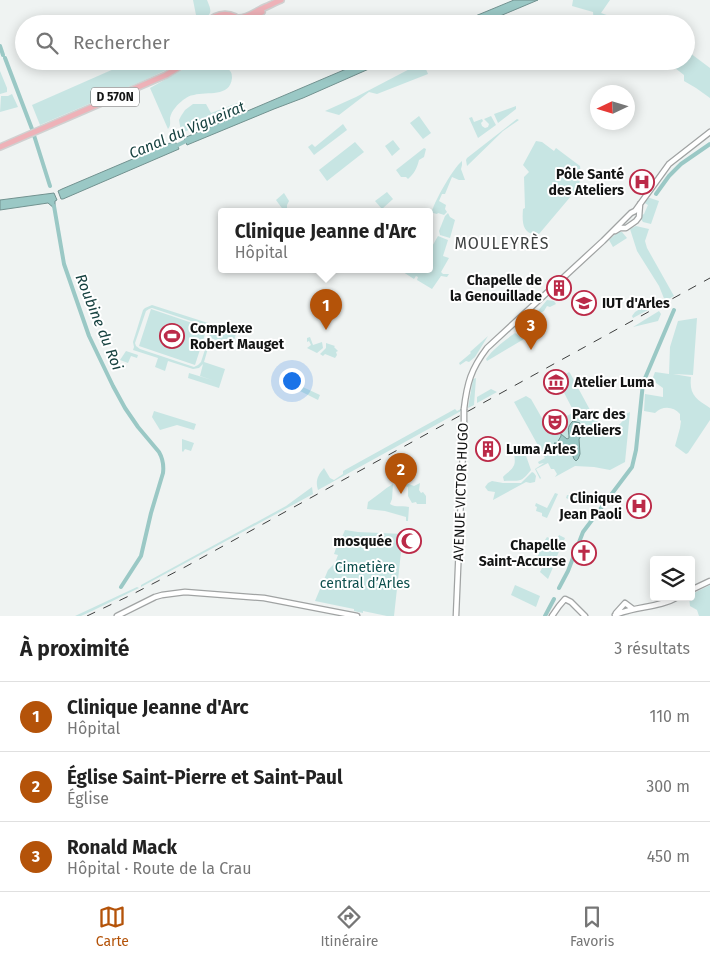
<!DOCTYPE html>
<html lang="fr">
<head>
<meta charset="utf-8">
<style>
	body { margin:0; font-family:"Fira Sans",sans-serif; background:#f2f2f2; color:#222 }
	.controls { position:absolute; right:15px; bottom:15px; display:grid; overflow:hidden; border-radius:5px; box-shadow:0 2px 12px #0003 }
	.controls button { width:45px; height:45px; display:grid; place-items:center; padding:0; border:0; border-bottom:1px solid #e0e0e0; background:#fff; color:#222; font:25px sans-serif }
	.compass { position:absolute; left:590px; top:85px; width:45px; height:45px; border-radius:50%; background:#fff; box-shadow:0 2px 12px #0003; rotate:266deg }
	.you { position:absolute; left:291px; top:380px; width:18px; height:18px; margin:-12px; border:4px solid #fff; border-radius:50%; background:#1a73e8; box-shadow:0 0 0 8px #1a73e833 }
	.badge { display:grid; place-items:center; width:32px; height:32px; border-radius:50%; background:#b45309; color:#fff; font-size:16px; font-weight:700 }
	.pin { position:absolute; translate:-50% -41px; filter:drop-shadow(0 1px 2px #0008) }
	.pin::after { content:''; position:absolute; top:26px; width:18px; height:15px; background:inherit; clip-path:polygon(0 0,100% 0,50% 100%) }
	.popup { position:absolute; left:218px; top:208px; width:215px; height:65px; box-sizing:border-box; display:grid; place-content:center; border-radius:5px; background:#fff; filter:drop-shadow(0 1px 4px #0005); font-size:16px; white-space:nowrap; color:#767676 }
	.popup b { font-size:19px; color:#222 }
	.popup::after { content:''; position:absolute; left:50%; top:100%; margin-left:-10px; border:10px solid transparent; border-top-color:#fff }
	.list { margin:0; padding:0; list-style:none }
	h2 { display:flex; justify-content:space-between; align-items:center; height:65px; margin:0; padding:0 20px; font-size:21px }
	h2 small { font-size:16px; font-weight:400; color:#767676 }
	.list li { display:grid; grid-template-columns:32px 1fr auto; gap:15px; align-items:center; box-sizing:border-box; height:70px; padding:0 20px; border-top:1px solid #e0e0e0 }
	.list b { display:block; font-size:19px; white-space:nowrap }
	.list p { margin:0; font-size:16px; white-space:nowrap; color:#767676 }
	.list em { font-size:16px; font-style:normal; color:#767676 }
	.icon { flex:none; width:28px; height:28px; fill:none; stroke:currentColor; stroke-width:2; stroke-linecap:round; stroke-linejoin:round }
	.map { position:relative; flex:none; width:710px; height:616px; overflow:hidden }
	.search { position:absolute; background:#fff; box-shadow:0 2px 12px #0003; left:15px; right:15px; top:15px; height:55px; display:flex; align-items:center; gap:12px; box-sizing:border-box; padding:0 18px; border-radius:28px; color:#767676; font-size:19px }
	.sheet { height:275px; background:#fff }
	nav { display:flex; justify-content:space-around; align-items:center; box-sizing:border-box; height:70px; border-top:1px solid #e0e0e0; background:#fff; font-size:14px; color:#767676 }
	nav a { display:grid; justify-items:center; gap:2px }
	nav .on { color:#b45309 }
	.map>svg:first-child { display:block }
	.green { fill:#c7e5e3; fill-rule:evenodd }
	.water { fill:#9ac8c5; stroke:#729290 }
	.lines { fill:none; stroke-linecap:round; stroke-linejoin:round }
	.canal { stroke:#9ac8c5; stroke-width:4 }
	.secondary-casing { stroke:#a0a3a3; stroke-width:7 }
	.primary-casing { stroke:#d0d0d0; stroke-width:8 }
	.secondary { stroke:#fff; stroke-width:4.5 }
	.primary { stroke:#eeb2b8; stroke-width:5 }
	.rail { stroke:#3e3f3f; stroke-width:1; stroke-dasharray:9 9; stroke-linecap:butt }
	.secondary-bridge-casing { stroke:#a0a3a3; stroke-width:7; stroke-linecap:butt }
	.secondary-bridge { stroke:#fff; stroke-width:4.5 }
	.labels { text-anchor:middle; dominant-baseline:central; stroke-width:4; stroke-linejoin:round; paint-order:stroke }
	.shield { fill:#fff; stroke:#5a5a5a; stroke-width:1 }
	.shield-label { font-size:12px; font-weight:bold; fill:#131414 }
	.poi-label { font-size:14px; font-weight:bold; fill:#131414; stroke:#fff; text-anchor:end }
	.street-label { font-size:14px; fill:#131414; stroke:#fff }
	.park-label { font-size:14px; fill:#0d4f4d; stroke:#fff }
	.water-label { font-size:15px; font-style:italic; fill:#174240; stroke:#fff }
	.quarter-label { font-size:16px; letter-spacing:1px; fill:#3f4242; stroke:#fff }
</style>
</head>
<body>
<div class="map">
<svg width="710" height="616" viewBox="0 0 710 616">
	<rect width="100%" height="100%" fill="#eff3f2"/>
	<path class="green" d="M 193,0 L 207,0 C 214,16 209,12 202,24 L 195,24 L 196,15 Z
		M 573,0 L 610,0 L 601,13 C 618,19 633,23 650,24 L 594,24 L 593,12 L 572,6 Z
		M 220,17 C 228,16 233,18 239,24 L 209,24 L 213,20 Z
		M 686,50 L 710,68 L 710,98 L 696,88 L 684,81 L 684,75 L 666,61 L 686,61 Z
		M 132,61 L 182,61 L 175,66 L 147,79 L 40,125 L 32,105 Z
		M 198,61 C 209,61 219,61 227,68 C 231,71 232,73 232,78 C 230,98 207,91 194,95 C 190,95 186,98 183,100 C 178,104 171,111 170,118 C 170,123 171,125 168,129 L 150,88 Z
		M 423,62 L 428,74 L 377,94 L 369,92 L 339,115 L 325,111 L 356,97 Z
		M 0,71 L 7,88 L 7,92 L 0,94 Z
		M 12,94 L 18,107 L 0,112 L 1,96 L 8,96 Z
		M 243,101 L 245,106 L 184,132 L 181,132 L 179,120 L 181,116 L 185,110 L 193,104 L 206,104 L 211,113 Z
		M 516,106 L 516,109 L 498,123 L 494,114 Z
		M 419,116 L 431,133 L 423,139 L 410,123 Z
		M 491,116 L 496,125 L 478,138 L 469,118 L 472,117 L 474,122 L 482,119 L 483,121 L 481,123 L 482,126 L 485,128 L 488,127 L 489,124 L 484,119 Z
		M 517,119 L 519,120 L 503,131 L 467,166 L 466,160 L 467,158 Z
		M 343,124 L 347,130 L 314,155 L 308,147 L 312,144 L 315,147 Z
		M 393,140 L 400,149 L 392,156 L 385,146 Z
		M 536,141 L 542,142 L 554,151 L 556,148 L 580,166 C 581,174 581,181 577,189 L 539,234 C 522,236 522,222 523,209 L 525,208 L 524,177 L 529,172 L 523,165 Z
		M 355,142 L 364,152 L 327,181 L 319,170 Z
		M 424,148 L 426,149 L 424,157 L 419,160 C 417,168 414,174 408,179 L 406,177 L 401,177 L 396,170 Z
		M 462,161 L 462,165 L 461,169 L 465,180 L 459,180 L 452,177 L 445,194 L 442,194 L 439,201 L 446,205 L 445,209 L 447,212 L 444,215 L 438,213 L 437,214 L 433,213 L 430,219 C 430,208 453,168 462,161 Z
		M 387,192 L 393,199 L 382,209 L 375,201 Z
		M 284,193 L 289,201 L 287,205 L 287,211 L 284,211 L 276,200 Z
		M 647,197 L 659,201 L 651,224 L 643,222 L 641,219 L 642,215 L 644,214 L 648,205 L 643,202 Z
		M 448,213 L 450,217 L 455,220 L 450,238 L 440,235 L 439,231 L 445,216 Z
		M 636,226 L 649,229 L 645,241 L 647,248 L 674,296 L 665,301 L 659,286 L 637,251 L 630,229 Z
		M 618,232 L 622,232 L 627,238 L 613,247 L 609,240 Z
		M 438,236 L 448,240 L 443,256 L 449,258 L 441,272 L 443,274 L 449,274 L 447,277 L 441,276 L 432,289 L 417,280 L 418,277 L 416,276 L 414,279 L 400,270 L 401,269 L 430,269 L 430,250 Z
		M 656,297 L 659,304 L 633,318 L 632,316 L 635,312 L 656,299 Z
		M 547,300 L 554,301 L 556,304 L 550,307 L 547,306 L 544,311 L 532,318 Z
		M 152,305 L 208,323 L 212,327 L 212,336 L 216,327 L 236,334 L 232,346 L 211,338 L 204,362 L 225,369 L 219,388 L 188,378 L 189,373 L 212,380 L 200,376 L 203,364 L 199,368 L 193,369 L 168,361 L 165,371 L 155,367 L 158,358 L 133,350 L 134,347 L 133,342 L 143,310 L 145,308 ZM 152,308 L 209,327 L 210,334 L 201,362 L 198,365 L 194,367 L 140,349 L 136,346 L 135,343 L 146,311 L 149,309 Z
		M 151,309 L 207,328 L 195,365 L 139,346 Z
		M 659,311 L 661,314 L 658,321 L 633,327 Z
		M 697,318 L 693,375 L 673,374 L 691,377 C 689,395 696,399 710,408 L 710,420 L 688,453 L 686,454 L 675,446 L 680,428 L 681,421 L 680,420 L 680,414 C 673,406 662,406 655,413 L 644,411 L 645,394 L 663,397 L 663,388 L 652,380 L 655,372 L 669,374 L 670,347 L 678,321 Z
		M 515,333 L 524,339 L 487,361 L 486,359 C 494,348 504,341 515,333 Z
		M 488,336 L 475,357 L 469,362 L 466,361 L 460,365 L 459,363 L 471,353 L 470,352 Z
		M 310,337 L 313,345 L 322,342 L 323,348 L 317,353 L 307,348 L 311,345 L 309,341 L 307,342 L 307,338 Z
		M 326,343 L 335,346 L 334,347 L 338,351 L 336,352 L 337,355 L 335,358 L 325,354 L 323,356 L 320,354 L 326,348 Z
		M 126,351 L 138,355 L 137,358 L 131,356 L 128,363 L 120,360 Z
		M 569,372 L 570,373 L 596,421 L 594,414 L 599,422 L 596,422 L 598,425 L 600,424 L 603,429 L 601,430 L 601,432 C 612,431 624,424 626,414 L 630,412 L 625,462 L 610,470 L 594,467 L 575,466 L 555,477 L 557,474 L 554,469 L 551,469 L 548,463 L 536,469 L 541,478 L 540,479 L 535,469 L 544,463 L 539,464 L 538,462 L 545,458 L 514,402 L 526,396 L 531,399 L 547,427 L 574,412 L 559,383 L 560,377 Z
		M 476,378 L 474,405 L 468,408 L 473,379 Z
		M 292,382 L 320,395 L 318,400 L 290,386 Z
		M 491,389 L 497,392 L 477,403 L 477,397 Z
		M 455,409 L 457,411 L 461,409 L 461,411 L 318,490 C 315,481 318,475 324,468 L 330,478 L 334,480 L 343,474 L 343,471 Z
		M 154,411 L 196,424 L 194,430 L 177,425 L 160,430 L 152,417 Z
		M 182,439 L 194,443 L 191,451 L 185,449 L 183,452 L 182,451 Z
		M 519,447 L 525,453 L 531,470 C 520,484 520,480 504,481 L 503,477 C 506,473 511,471 513,467 C 518,459 510,455 519,447 Z
		M 532,472 L 534,473 L 536,476 L 535,482 L 530,483 L 526,482 L 493,500 L 495,492 L 488,491 L 485,487 L 488,483 L 492,481 L 503,483 L 521,483 Z
		M 398,482 L 406,483 L 414,486 L 420,483 L 419,490 L 421,493 L 423,492 L 426,496 L 426,504 L 417,504 L 416,502 L 412,503 L 408,496 L 408,487 L 399,484 Z
		M 393,484 L 392,499 L 390,504 C 396,508 403,505 409,507 L 408,521 L 406,521 L 406,517 L 385,511 L 367,509 L 368,502 C 377,496 384,489 393,484 Z
		M 312,487 L 313,494 L 141,587 L 141,585 L 286,506 Z
		M 570,492 L 585,500 L 582,505 L 566,498 L 567,495 L 569,495 Z
		M 555,493 L 558,494 L 547,518 L 542,516 L 542,513 L 536,511 L 537,507 L 535,506 L 536,503 L 547,508 Z
		M 345,530 L 358,532 L 403,534 L 394,616 L 387,616 L 363,611 L 363,613 L 354,611 L 354,609 L 315,601 L 328,570 L 335,563 L 338,555 L 334,554 L 340,537 L 342,537 Z
		M 559,535 L 565,538 L 554,563 L 537,558 L 543,543 L 547,537 L 556,541 Z
		M 545,562 L 554,565 L 548,579 L 540,572 Z
		M 515,585 L 540,596 L 536,607 L 511,595 Z
		M 710,585 L 710,616 L 699,616 L 697,610 L 690,606 L 689,597 L 691,597 L 692,594 Z
		M 137,587 L 139,588 L 92,611 L 81,616 L 75,616 Z"/>
	<path class="water" d="M 514,0 L 538,0 L 481,24 L 456,24 Z
		M 365,61 L 387,61 L 303,98 L 274,109 L 187,145 L 184,138 Z
		M 175,141 L 179,149 L 63,199 L 61,199 L 58,191 L 62,189 Z
		M 54,193 L 57,200 L 55,201 L 55,209 L 48,203 L 0,210 L 0,200 Z
		M 573,421 L 580,423 L 582,426 L 581,430 L 581,436 L 579,439 L 580,454 L 578,459 L 576,461 L 574,459 L 571,451 L 568,451 L 566,455 C 559,455 558,448 554,443 L 557,443 L 561,436 L 561,434 L 567,439 L 569,438 C 569,430 566,428 573,421 Z"/>
	<g class="lines">
		<path class="canal" d="M 0,46 L 3,55
			M 5,58 L 32,129 L 50,186
			M 174,147 L 190,139
			M 656,194 L 669,176 L 681,164 L 710,144
			M 54,206 L 64,264 L 89,336 L 113,386 L 125,408 L 138,427 L 159,452 C 163,459 164,465 163,473 L 151,513 L 141,556 L 121,587
			M 559,588 L 568,571 L 583,532 L 632,467 L 636,450 L 643,383 L 674,310
			M 545,616 L 554,599"/>
		<defs>
			<path id="secondary" d="M 615,231 L 620,228 L 626,228 L 636,221 L 639,217 L 640,204
				M 464,409 C 467,383 471,369 487,348 L 603,241 L 631,213 L 635,211 L 669,164 L 710,132
				M 691,590 L 710,581
				M 616,613 L 625,603 L 633,609
				M 615,615 C 635,606 659,608 678,597
				M 117,616 L 155,597 L 162,595 L 185,592 L 264,598 L 357,616
				M 456,616 L 464,426
				M 552,616 L 559,606 L 565,599 L 571,602 L 585,616"/>
			<path id="primary" d="M 238,18 C 248,18 253,13 261,9 C 268,6 274,3 281,0
				M 206,24 C 217,11 233,11 244,24
				M 250,24 L 255,17 L 262,12
				M 0,147 L 166,75 L 189,61"/>
		</defs>
		<use href="#secondary" class="secondary-casing"/>
		<use href="#primary" class="primary-casing"/>
		<use href="#secondary" class="secondary"/>
		<use href="#primary" class="primary"/>
		<path class="rail" d="M 87,616 L 131,595 L 185,567 L 710,278"/>
		<defs>
			<path id="secondary-bridge" d="M 464,426 L 464,409"/>
		</defs>
		<use href="#secondary-bridge" class="secondary-bridge-casing"/>
		<use href="#secondary-bridge" class="secondary-bridge"/>
	</g>
	<defs>
		<symbol id="hospital-ring" viewBox="-11 -11 22 22"><circle r="9.5" fill="#fff" stroke="#bb2a48" stroke-width="1.5"/><path d="M-5-5h3v3.5h4V-5h3V5h-3V1.5h-4V5h-3Z" fill="#bb2a48"/></symbol>
		<symbol id="building-ring" viewBox="-11 -11 22 22"><circle r="9.5" fill="#fff" stroke="#bb2a48" stroke-width="1.5"/><path d="M-4-6H4V6H1V3H-1V6H-4ZM-2.5-4.3h1.7v1.8h-1.7ZM.8-4.3h1.7v1.8H.8ZM-2.5-1h1.7V.8h-1.7ZM.8-1h1.7V.8H.8Z" fill="#bb2a48"/></symbol>
		<symbol id="university-ring" viewBox="-11 -11 22 22"><circle r="9.5" fill="#fff" stroke="#bb2a48" stroke-width="1.5"/><path d="M0-5L7-2L0 1L-7-2ZM-4 1L0 2.5L4 1V4Q0 6-4 4Z" fill="#bb2a48"/></symbol>
		<symbol id="stadium-ring" viewBox="-11 -11 22 22"><circle r="9.5" fill="#fff" stroke="#bb2a48" stroke-width="1.5"/><path d="M0-5a6.5 5 0 1 0 0 10a6.5 5 0 1 0 0-10ZM-3.5-1.8h7v3.6h-7Z" fill="#bb2a48"/></symbol>
		<symbol id="museum-ring" viewBox="-11 -11 22 22"><circle r="9.5" fill="#fff" stroke="#bb2a48" stroke-width="1.5"/><path d="M0-6L6-3V-2H-6V-3ZM-5-1h2V3h-2ZM-1-1h2V3h-2ZM3-1h2V3H3ZM-6 4H6V6H-6Z" fill="#bb2a48"/></symbol>
		<symbol id="theatre-ring" viewBox="-11 -11 22 22"><circle r="9.5" fill="#fff" stroke="#bb2a48" stroke-width="1.5"/><path d="M-5-5.5Q0-4 5-5.5V0Q5 5 0 6Q-5 5-5 0ZM-3.3-2.5H-1v1.5H-3.3ZM1-2.5H3.3v1.5H1ZM-2.8 1Q0 5.5 2.8 1Z" fill="#bb2a48"/></symbol>
		<symbol id="mosque-ring" viewBox="-11 -11 22 22"><circle r="9.5" fill="#fff" stroke="#bb2a48" stroke-width="1.5"/><path d="M3.5-4.9A6 6 0 1 0 3.5 4.9A5 5 0 1 1 3.5-4.9Z" fill="#bb2a48"/></symbol>
		<symbol id="church-ring" viewBox="-11 -11 22 22"><circle r="9.5" fill="#fff" stroke="#bb2a48" stroke-width="1.5"/><path d="M-1.2-6h2.4v3.5h3.3v2.4h-3.3V6h-2.4V-.1h-3.3v-2.4h3.3Z" fill="#bb2a48"/></symbol>
	</defs>
	<g fill-rule="evenodd">
		<use href="#hospital-ring" x="628" y="168" width="28" height="28"/>
		<use href="#building-ring" x="545" y="274" width="28" height="28"/>
		<use href="#university-ring" x="570" y="289" width="28" height="28"/>
		<use href="#stadium-ring" x="158" y="322" width="28" height="28"/>
		<use href="#museum-ring" x="542" y="368" width="28" height="28"/>
		<use href="#theatre-ring" x="541" y="408" width="28" height="28"/>
		<use href="#building-ring" x="474" y="435" width="28" height="28"/>
		<use href="#hospital-ring" x="625" y="492" width="28" height="28"/>
		<use href="#mosque-ring" x="395" y="527" width="28" height="28"/>
		<use href="#church-ring" x="570" y="539" width="28" height="28"/>
	</g>
	<g class="labels">
		<rect class="shield" x="91" y="87.5" width="48" height="19" rx="4"/>
		<g class="shield-label">
			<text x="115" y="97">D 570N</text>
		</g>
		<g class="poi-label">
			<text x="624" y="174">Pôle Santé<tspan x="624" dy="16">des Ateliers</tspan></text>
			<text x="542" y="280">Chapelle de<tspan x="542" dy="16">la Genouillade</tspan></text>
			<text x="602" y="303" text-anchor="start">IUT d'Arles</text>
			<text x="190" y="328" text-anchor="start">Complexe<tspan x="190" dy="16">Robert Mauget</tspan></text>
			<text x="574" y="382" text-anchor="start">Atelier Luma</text>
			<text x="572" y="414" text-anchor="start">Parc des<tspan x="572" dy="16">Ateliers</tspan></text>
			<text x="506" y="449" text-anchor="start">Luma Arles</text>
			<text x="622" y="498">Clinique<tspan x="622" dy="16">Jean Paoli</tspan></text>
			<text x="392" y="541">mosquée</text>
			<text x="566" y="545">Chapelle<tspan x="566" dy="16">Saint-Accurse</tspan></text>
		</g>
		<g class="street-label">
			<text transform="translate(461 492) rotate(-88)">AVENUE VICTOR HUGO</text>
		</g>
		<g class="park-label">
			<text x="365" y="567">Cimetière<tspan x="365" dy="16">central d’Arles</tspan></text>
		</g>
		<g class="water-label">
			<text transform="translate(187 130) rotate(-23)">Canal du Vigueirat</text>
			<text transform="translate(99 322) rotate(68)">Roubine du Roi</text>
		</g>
		<g class="quarter-label">
			<text x="502" y="243">MOULEYRÈS</text>
		</g>
	</g>
</svg>
<div class="controls">
<button><svg class="icon" aria-label="layers" viewBox="0 0 24 24"><path d="M12 4l9 5-9 5-9-5zM3 14l9 5 9-5"/></svg></button>
</div>
<svg class="compass" viewBox="-18 -18 36 36"><path d="M0-13l5 13h-10z" fill="#e53935"/><path d="M0 13l5-13h-10z" fill="#767676"/></svg>
<div class="you"></div>
<div class="pin badge" style="left:326px;top:330px">1</div>
<div class="popup"><b>Clinique Jeanne d'Arc</b>Hôpital</div>
<div class="pin badge" style="left:401px;top:494px">2</div>
<div class="pin badge" style="left:531px;top:350px">3</div>
<div class="search"><svg class="icon" aria-label="search" viewBox="0 0 24 24"><circle cx="10" cy="10" r="6"/><path d="M15 15l6 6"/></svg>Rechercher</div>
</div>
<section class="sheet">
<h2>À proximité<small>3 résultats</small></h2>
<ul class="list">
<li><span class="badge">1</span><div><b>Clinique Jeanne d'Arc</b><p>Hôpital</p></div><em>110 m</em></li>
<li><span class="badge">2</span><div><b>Église Saint-Pierre et Saint-Paul</b><p>Église</p></div><em>300 m</em></li>
<li><span class="badge">3</span><div><b>Ronald Mack</b><p>Hôpital · Route de la Crau</p></div><em>450 m</em></li>
</ul>
</section>
<nav>
<a class="on"><svg class="icon" aria-label="map" viewBox="0 0 24 24"><path d="M3 6l6-2 6 2 6-2v14l-6 2-6-2-6 2zM9 4v14M15 6v14"/></svg>Carte</a>
<a><svg class="icon" aria-label="directions" viewBox="0 0 24 24"><path d="M12 3l9 9-9 9-9-9zM9 14v-3h6M13 9l2 2-2 2"/></svg>Itinéraire</a>
<a><svg class="icon" aria-label="saved" viewBox="0 0 24 24"><path d="M7 4h10v16l-5-4-5 4z"/></svg>Favoris</a>
</nav>
</body>
</html>
